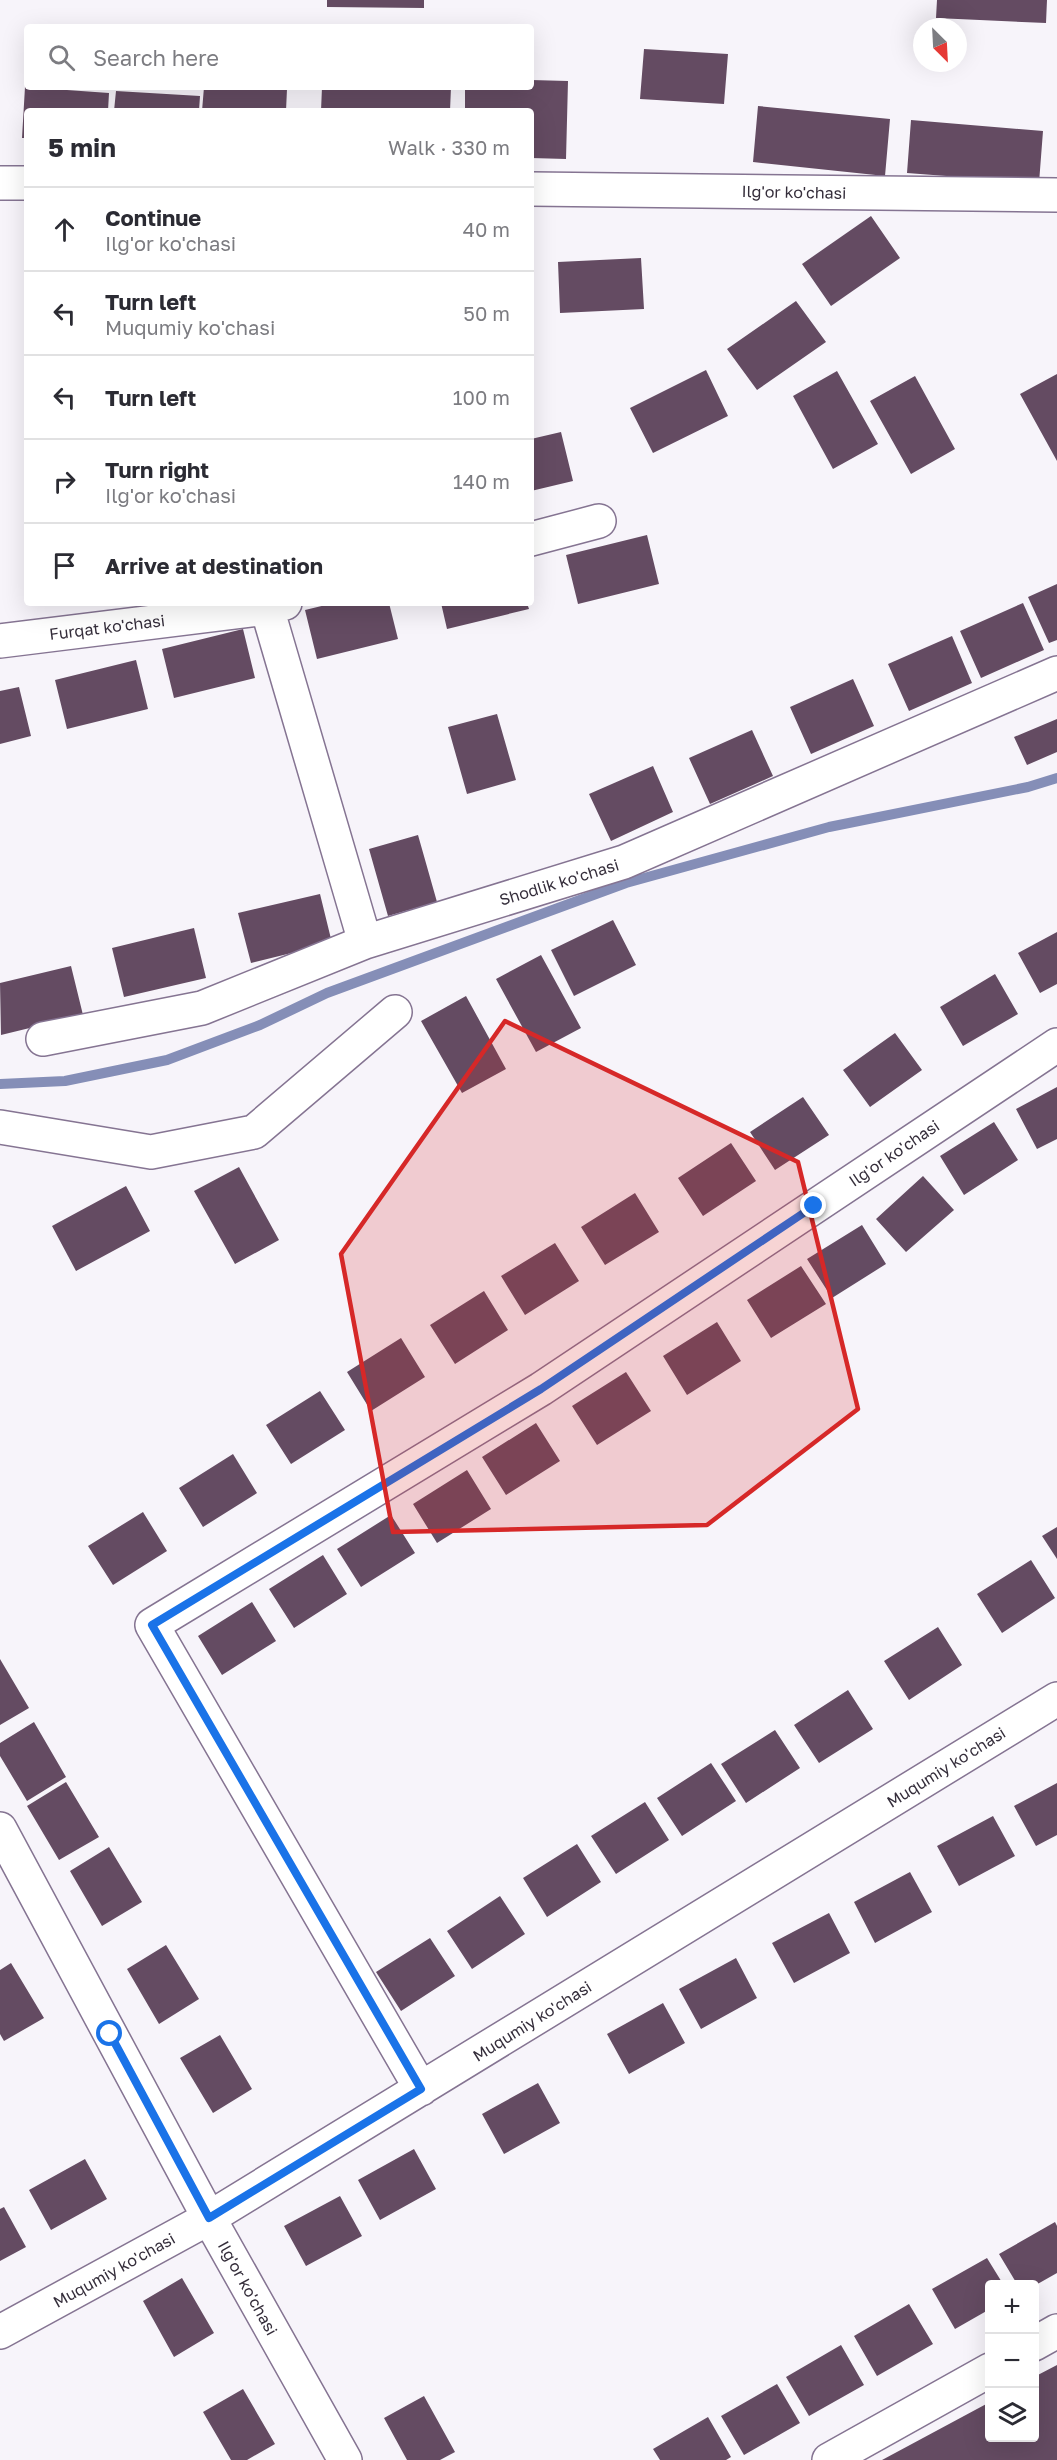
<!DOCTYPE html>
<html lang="en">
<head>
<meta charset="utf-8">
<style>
	body { margin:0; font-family:"Golos Text",sans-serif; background:#f7f7f7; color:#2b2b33 }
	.controls { position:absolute; right:18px; bottom:18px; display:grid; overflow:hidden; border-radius:6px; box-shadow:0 6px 24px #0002 }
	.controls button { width:54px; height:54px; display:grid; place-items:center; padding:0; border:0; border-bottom:2px solid #e1e1e2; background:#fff; color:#2b2b33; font:30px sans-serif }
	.compass { position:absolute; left:913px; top:18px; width:54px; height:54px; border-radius:50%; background:#fff; box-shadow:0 6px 24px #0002; rotate:156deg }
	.stop { position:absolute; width:18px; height:18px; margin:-14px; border:4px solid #1a73e8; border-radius:50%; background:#fff }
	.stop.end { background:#1a73e8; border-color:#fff; box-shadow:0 2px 6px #0008 }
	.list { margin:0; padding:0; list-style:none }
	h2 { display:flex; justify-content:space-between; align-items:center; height:78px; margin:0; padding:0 24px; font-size:26px }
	h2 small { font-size:20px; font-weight:400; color:#7c7c81 }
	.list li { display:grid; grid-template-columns:39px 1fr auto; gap:18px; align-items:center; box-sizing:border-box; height:84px; padding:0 24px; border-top:2px solid #e1e1e2 }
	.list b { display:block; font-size:22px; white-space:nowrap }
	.list p { margin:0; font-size:20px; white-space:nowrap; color:#7c7c81 }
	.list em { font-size:20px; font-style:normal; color:#7c7c81 }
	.icon { flex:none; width:33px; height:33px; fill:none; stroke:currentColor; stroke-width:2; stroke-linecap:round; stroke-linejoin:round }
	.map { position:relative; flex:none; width:1057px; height:2460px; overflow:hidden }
	.search { position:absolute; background:#fff; box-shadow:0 6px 24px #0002; left:24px; top:24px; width:510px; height:66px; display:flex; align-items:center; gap:15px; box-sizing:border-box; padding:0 21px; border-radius:6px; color:#7c7c81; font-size:22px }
	.panel { position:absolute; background:#fff; box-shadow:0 6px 24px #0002; left:24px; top:108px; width:510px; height:498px; border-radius:6px }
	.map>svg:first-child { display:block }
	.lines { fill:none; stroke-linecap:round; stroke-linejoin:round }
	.stream { stroke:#858eb7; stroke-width:10 }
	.building { fill:#644b62 }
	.street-casing { stroke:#857492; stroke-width:36 }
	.street { stroke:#fff; stroke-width:33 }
	.route { stroke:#1a73e8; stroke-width:8 }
	.marked { fill:#d62828; fill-opacity:0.2; stroke:#d62828; stroke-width:4.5; stroke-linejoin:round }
	.labels { text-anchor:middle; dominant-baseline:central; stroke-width:6; stroke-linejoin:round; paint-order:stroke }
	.street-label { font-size:16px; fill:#352e3b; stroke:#fff }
</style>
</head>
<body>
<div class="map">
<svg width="1057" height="2460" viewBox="0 0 1057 2460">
	<rect width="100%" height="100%" fill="#f7f4fa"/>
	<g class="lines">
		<path class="stream" d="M 0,1084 L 65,1081 L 167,1060 L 260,1025 L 327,993 L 626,883 L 829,827 L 1028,787 L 1057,778"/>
	</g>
	<path class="building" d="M 327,0 L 424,0 L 424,8 L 327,7 Z
		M 937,0 L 1047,0 L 1046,23 L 936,18 Z
		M 644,49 L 728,54 L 724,104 L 640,99 Z
		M 531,80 L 568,81 L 566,159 L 531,158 L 531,111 L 465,111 L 465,87 L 531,87 Z
		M 25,87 L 109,93 L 108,111 L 27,111 L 27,138 L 22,138 Z
		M 204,87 L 287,89 L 286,111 L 202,111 Z
		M 322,87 L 451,87 L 450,111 L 321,111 Z
		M 116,91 L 200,96 L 199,111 L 114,111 Z
		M 758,106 L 890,119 L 885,176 L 753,162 Z
		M 911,120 L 1043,131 L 1039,183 L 907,173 Z
		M 871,216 L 900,258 L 831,306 L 802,264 Z
		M 641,258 L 644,309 L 560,313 L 558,262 Z
		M 796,301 L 826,342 L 757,390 L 727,349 Z
		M 706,370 L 728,416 L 653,453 L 630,408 Z
		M 837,371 L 878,444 L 833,469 L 793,396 Z
		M 1057,374 L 1057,461 L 1020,394 Z
		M 915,376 L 955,449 L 911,474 L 870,401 Z
		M 561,432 L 573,481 L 531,491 L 531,439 Z
		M 647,535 L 659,584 L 578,604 L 566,555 Z
		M 1057,584 L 1057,640 L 1049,643 L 1028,597 Z
		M 334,603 L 389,603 L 398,639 L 317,659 L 305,610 Z
		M 441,603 L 527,603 L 529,609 L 447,629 Z
		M 1023,603 L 1044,650 L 981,678 L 960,631 Z
		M 243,629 L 255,678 L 174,698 L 162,649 Z
		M 952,636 L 972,683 L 909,711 L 888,664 Z
		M 136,660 L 148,709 L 67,729 L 55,680 Z
		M 853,679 L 874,726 L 811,754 L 790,707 Z
		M 19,687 L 31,736 L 0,744 L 0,691 Z
		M 497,714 L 516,780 L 467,794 L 448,727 Z
		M 1057,719 L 1057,752 L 1027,765 L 1014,737 Z
		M 752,730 L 773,776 L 710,804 L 689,758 Z
		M 653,766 L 673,812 L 611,841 L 589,794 Z
		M 418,835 L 437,902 L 388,916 L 369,849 Z
		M 320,894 L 332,943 L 251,963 L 238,913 Z
		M 613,920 L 636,965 L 574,996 L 551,950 Z
		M 194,928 L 206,978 L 124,997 L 112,948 Z
		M 1057,932 L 1057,984 L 1040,993 L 1018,953 Z
		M 541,955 L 581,1028 L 536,1052 L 496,979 Z
		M 71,966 L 83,1015 L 1,1035 L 0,983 Z
		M 995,974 L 1018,1014 L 963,1046 L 940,1007 Z
		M 466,996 L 506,1069 L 462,1093 L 421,1021 Z
		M 895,1033 L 922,1070 L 870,1107 L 843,1070 Z
		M 1057,1087 L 1057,1139 L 1037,1149 L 1016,1109 Z
		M 803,1097 L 829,1135 L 775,1170 L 750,1132 Z
		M 994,1122 L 1018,1160 L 964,1195 L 940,1156 Z
		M 731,1143 L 756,1181 L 703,1216 L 678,1178 Z
		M 239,1167 L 279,1240 L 235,1264 L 194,1191 Z
		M 923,1176 L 954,1210 L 906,1252 L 876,1219 Z
		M 126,1186 L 150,1231 L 76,1271 L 52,1226 Z
		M 635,1193 L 659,1232 L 605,1265 L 581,1227 Z
		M 862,1225 L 886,1264 L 832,1298 L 807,1259 Z
		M 555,1243 L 579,1281 L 525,1315 L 501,1276 Z
		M 801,1266 L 826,1304 L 771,1338 L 747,1300 Z
		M 484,1291 L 508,1330 L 455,1364 L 430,1325 Z
		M 717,1322 L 741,1361 L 687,1395 L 663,1356 Z
		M 401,1338 L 425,1377 L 371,1411 L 347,1372 Z
		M 626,1372 L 651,1411 L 597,1445 L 572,1406 Z
		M 320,1391 L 345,1430 L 291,1464 L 266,1425 Z
		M 536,1423 L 560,1461 L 506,1495 L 482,1457 Z
		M 233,1454 L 257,1493 L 203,1527 L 179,1488 Z
		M 467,1470 L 491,1509 L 437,1543 L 413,1504 Z
		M 143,1512 L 167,1551 L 113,1585 L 88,1546 Z
		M 391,1515 L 415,1553 L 361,1587 L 337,1549 Z
		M 1057,1527 L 1057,1559 L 1042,1536 Z
		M 323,1555 L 347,1594 L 294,1628 L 269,1589 Z
		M 1031,1560 L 1055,1598 L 1002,1633 L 977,1594 Z
		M 252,1602 L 276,1641 L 222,1675 L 198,1636 Z
		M 938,1627 L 962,1665 L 909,1700 L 884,1661 Z
		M 0,1659 L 29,1708 L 0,1725 Z
		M 848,1690 L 873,1729 L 819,1763 L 794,1725 Z
		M 34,1722 L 66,1777 L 27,1801 L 0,1756 L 0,1743 Z
		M 775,1730 L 800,1768 L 746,1803 L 721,1764 Z
		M 711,1763 L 736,1801 L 682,1836 L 657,1798 Z
		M 66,1782 L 99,1837 L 59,1860 L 27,1806 Z
		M 1057,1783 L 1057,1835 L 1036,1846 L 1014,1806 Z
		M 645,1802 L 669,1840 L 616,1874 L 591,1836 Z
		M 993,1816 L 1015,1856 L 959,1886 L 937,1846 Z
		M 577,1844 L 601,1882 L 547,1917 L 523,1878 Z
		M 109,1847 L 142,1902 L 102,1926 L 70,1871 Z
		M 910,1872 L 932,1912 L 875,1943 L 854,1902 Z
		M 500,1896 L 525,1934 L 472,1969 L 447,1931 Z
		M 829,1913 L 850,1953 L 794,1983 L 772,1943 Z
		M 430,1938 L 455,1976 L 401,2011 L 376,1972 Z
		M 166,1945 L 199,1999 L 159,2024 L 127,1969 Z
		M 736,1958 L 757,1998 L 701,2029 L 679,1989 Z
		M 11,1963 L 44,2018 L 4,2041 L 0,2034 L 0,1970 Z
		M 663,2003 L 685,2043 L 629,2074 L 607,2034 Z
		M 220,2035 L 252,2089 L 213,2113 L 180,2058 Z
		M 538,2083 L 560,2123 L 504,2154 L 482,2114 Z
		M 414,2149 L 436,2189 L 380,2220 L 358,2180 Z
		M 85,2159 L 107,2199 L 51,2230 L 29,2190 Z
		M 340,2196 L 362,2236 L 306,2266 L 284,2226 Z
		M 4,2207 L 26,2247 L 0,2261 L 0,2209 Z
		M 1055,2222 L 1057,2226 L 1057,2273 L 1034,2286 L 1017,2284 L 999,2254 Z
		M 987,2258 L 1003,2284 L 990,2284 L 990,2309 L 955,2329 L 932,2289 Z
		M 182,2278 L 214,2333 L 174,2357 L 143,2301 Z
		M 909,2304 L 933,2344 L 877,2376 L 854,2336 Z
		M 841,2345 L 864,2385 L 809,2416 L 786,2377 Z
		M 1057,2365 L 1057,2460 L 882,2460 L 990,2402 L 990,2438 L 1034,2438 L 1034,2377 Z
		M 777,2384 L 800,2423 L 744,2455 L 721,2416 Z
		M 243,2389 L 275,2444 L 247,2460 L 231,2460 L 203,2412 Z
		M 424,2396 L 455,2452 L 440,2460 L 407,2460 L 384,2418 Z
		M 708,2417 L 731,2457 L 726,2460 L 660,2460 L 653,2449 Z"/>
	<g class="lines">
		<defs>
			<path id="street" d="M 0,183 L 27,183
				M 531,189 L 1057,195
				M 531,539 L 599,521
				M 267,608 L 365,942
				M 0,641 L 267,608 L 285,603
				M 43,1039 L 202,1008 L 365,942 L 624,862 L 1057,673
				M 0,1127 L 151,1152 L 254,1132 L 395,1012
				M 0,1829 L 209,2218 L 345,2460
				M 421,2089 L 152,1625 L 541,1389 L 1057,1045
				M 0,2332 L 209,2218 L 1057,1699
				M 1034,2344 L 1057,2331
				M 829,2460 L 990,2370"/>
		</defs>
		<use href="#street" class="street-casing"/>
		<use href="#street" class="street"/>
	</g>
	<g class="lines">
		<path class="route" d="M 110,2034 L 209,2218 L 421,2089 L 152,1625 L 541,1389 L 814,1206"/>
	</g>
	<path class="marked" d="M 505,1021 L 798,1162 L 858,1409 L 707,1525 L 393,1532 L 341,1254 Z"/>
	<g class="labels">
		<g class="street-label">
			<text transform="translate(794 192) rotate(1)">Ilg'or ko'chasi</text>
			<text transform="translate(107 627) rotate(-7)">Furqat ko'chasi</text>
			<text transform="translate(559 882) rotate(-17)">Shodlik ko'chasi</text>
			<text transform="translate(894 1153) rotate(-34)">Ilg'or ko'chasi</text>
			<text transform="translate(946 1767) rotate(-32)">Muqumiy ko'chasi</text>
			<text transform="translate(532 2021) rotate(-32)">Muqumiy ko'chasi</text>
			<text transform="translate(114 2270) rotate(-29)">Muqumiy ko'chasi</text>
			<text transform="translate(248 2288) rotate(61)">Ilg'or ko'chasi</text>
		</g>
	</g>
</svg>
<div class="controls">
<button>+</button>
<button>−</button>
<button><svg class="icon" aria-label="layers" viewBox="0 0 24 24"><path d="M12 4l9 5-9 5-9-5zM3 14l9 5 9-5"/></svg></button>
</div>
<svg class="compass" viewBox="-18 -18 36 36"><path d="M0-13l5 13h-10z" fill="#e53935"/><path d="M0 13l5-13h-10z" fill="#7c7c81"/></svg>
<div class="stop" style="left:110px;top:2034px"></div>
<div class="stop end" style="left:814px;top:1206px"></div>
<div class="search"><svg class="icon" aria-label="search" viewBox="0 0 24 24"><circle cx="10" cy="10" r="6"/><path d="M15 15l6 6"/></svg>Search here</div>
<section class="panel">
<h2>5 min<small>Walk · 330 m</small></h2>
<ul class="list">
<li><svg class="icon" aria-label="ahead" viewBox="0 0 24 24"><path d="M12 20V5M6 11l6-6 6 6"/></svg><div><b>Continue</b><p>Ilg'or ko'chasi</p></div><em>40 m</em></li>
<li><svg class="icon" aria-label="left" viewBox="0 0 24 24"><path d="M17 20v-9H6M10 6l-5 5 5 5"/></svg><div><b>Turn left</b><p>Muqumiy ko'chasi</p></div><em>50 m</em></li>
<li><svg class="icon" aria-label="left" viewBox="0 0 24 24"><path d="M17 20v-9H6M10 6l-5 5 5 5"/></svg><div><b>Turn left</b></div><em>100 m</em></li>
<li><svg class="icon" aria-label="right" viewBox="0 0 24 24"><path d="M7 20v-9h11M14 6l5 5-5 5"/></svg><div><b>Turn right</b><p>Ilg'or ko'chasi</p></div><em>140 m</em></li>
<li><svg class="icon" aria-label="arrive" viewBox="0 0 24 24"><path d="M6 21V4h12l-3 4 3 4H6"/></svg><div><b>Arrive at destination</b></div></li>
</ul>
</section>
</div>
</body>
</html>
